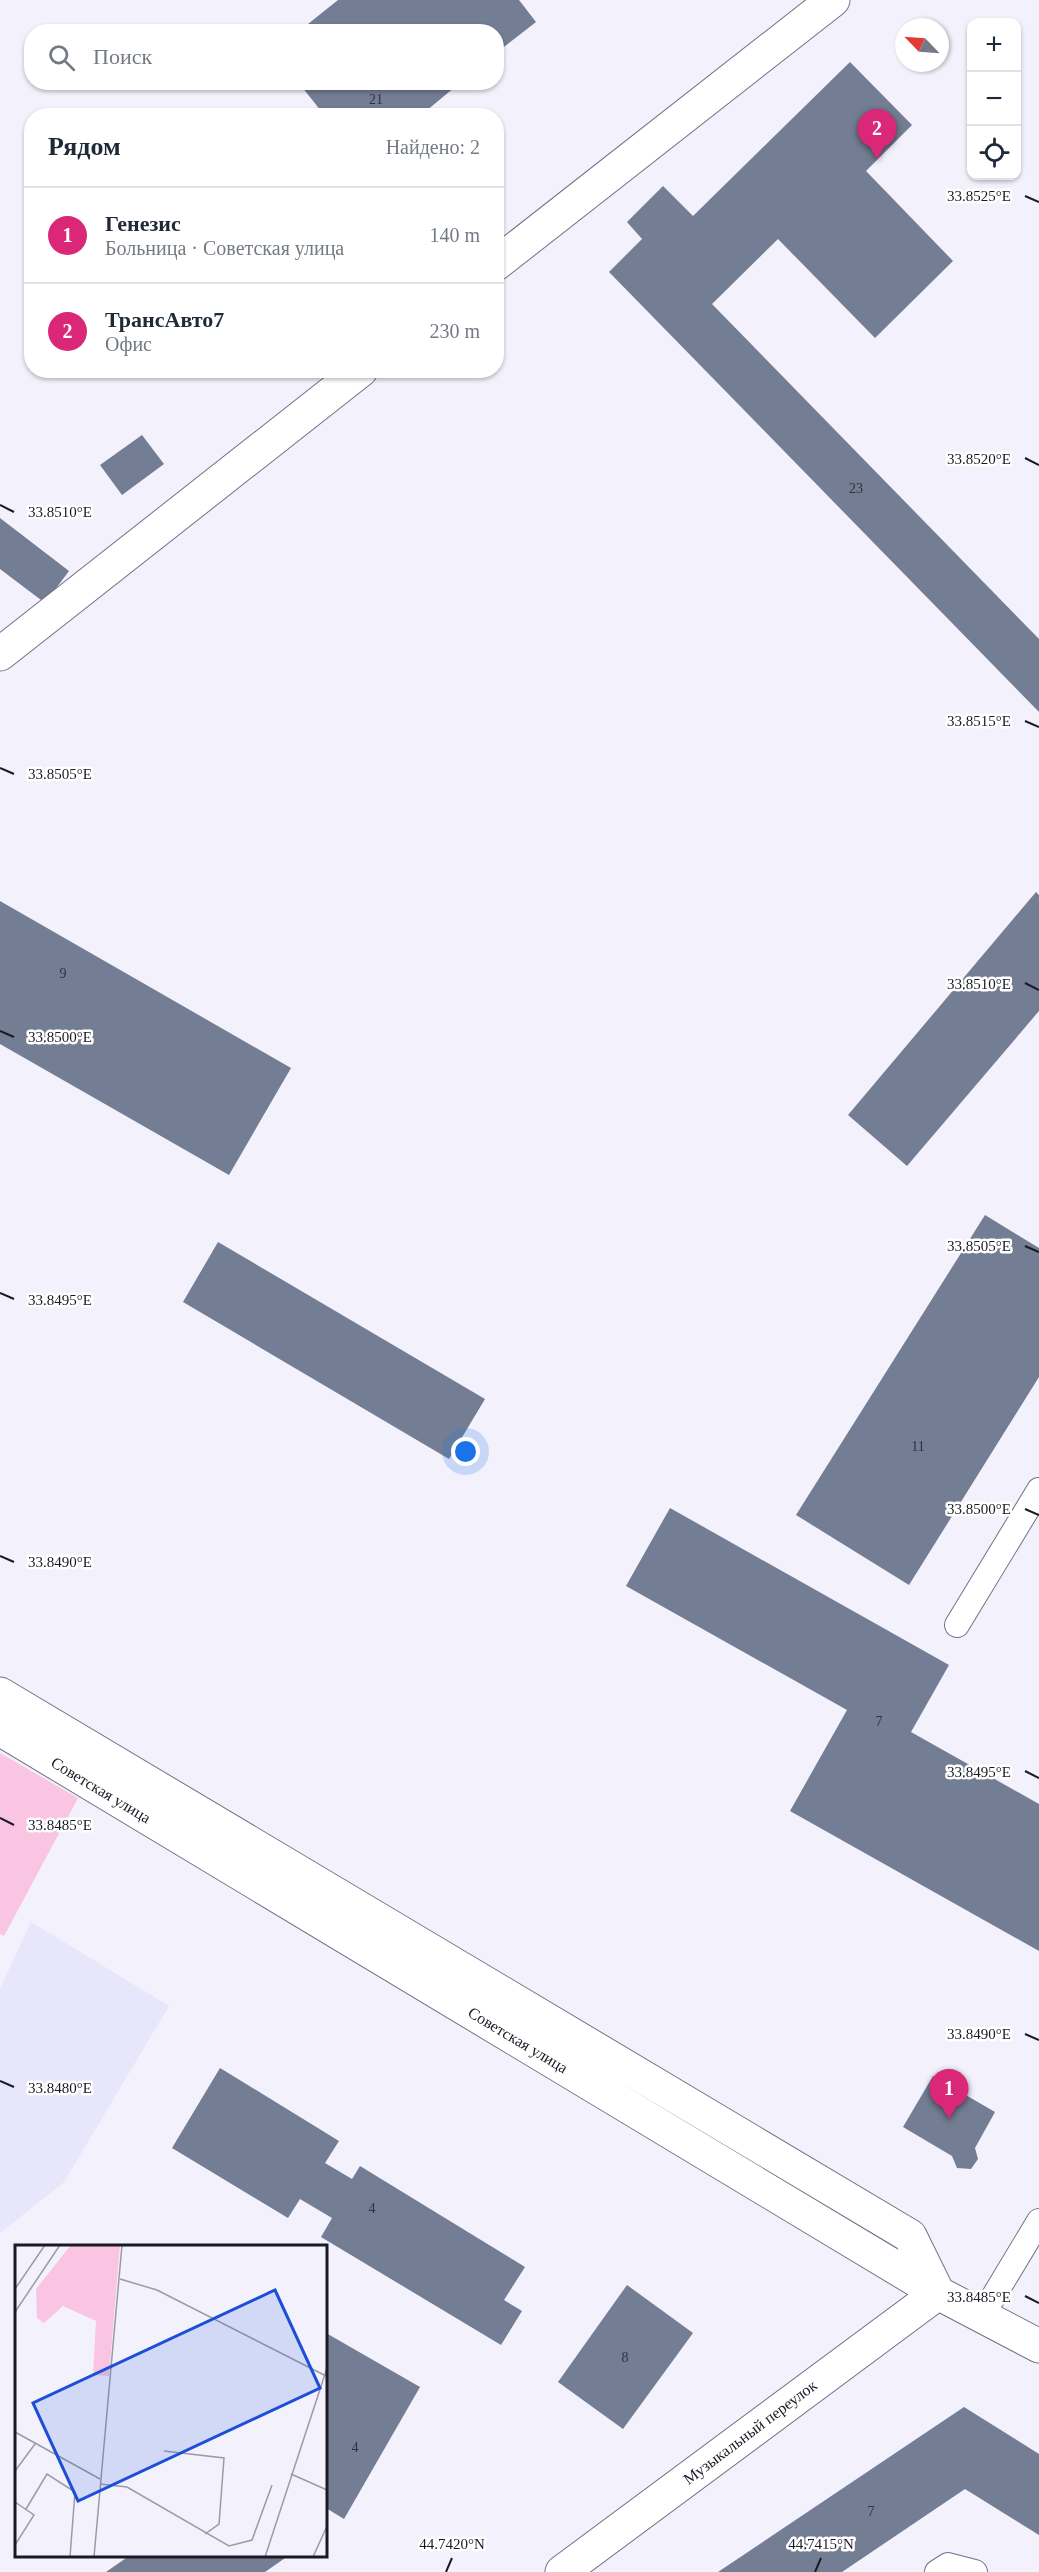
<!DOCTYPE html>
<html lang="ru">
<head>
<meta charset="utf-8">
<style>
	body { margin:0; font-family:Georgia,serif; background:#f2f2f3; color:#1f2937 }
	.controls { position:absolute; right:18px; top:18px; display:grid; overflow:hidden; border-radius:12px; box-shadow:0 2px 4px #0004 }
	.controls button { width:54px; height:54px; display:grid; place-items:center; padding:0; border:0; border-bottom:2px solid #e0e1e3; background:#fff; color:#1f2937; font:30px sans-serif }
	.compass { position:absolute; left:895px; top:18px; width:54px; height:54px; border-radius:50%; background:#fff; box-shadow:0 2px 4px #0004; rotate:295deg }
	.you { position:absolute; left:466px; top:1452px; width:21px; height:21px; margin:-15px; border:4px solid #fff; border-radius:50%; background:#1a73e8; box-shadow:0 0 0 9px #1a73e833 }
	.badge { display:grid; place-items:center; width:39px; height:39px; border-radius:50%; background:#db2777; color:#fff; font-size:20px; font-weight:700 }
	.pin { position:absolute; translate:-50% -50px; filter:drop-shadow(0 2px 3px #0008) }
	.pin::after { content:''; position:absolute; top:32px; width:21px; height:18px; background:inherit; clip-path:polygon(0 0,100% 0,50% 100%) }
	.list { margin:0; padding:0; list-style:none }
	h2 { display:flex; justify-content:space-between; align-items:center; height:78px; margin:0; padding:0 24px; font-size:26px }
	h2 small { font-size:20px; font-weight:400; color:#747a83 }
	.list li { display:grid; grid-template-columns:39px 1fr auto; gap:18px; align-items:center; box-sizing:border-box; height:96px; padding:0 24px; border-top:2px solid #e0e1e3 }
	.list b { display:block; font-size:22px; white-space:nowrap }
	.list p { margin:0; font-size:20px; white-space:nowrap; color:#747a83 }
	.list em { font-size:20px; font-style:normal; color:#747a83 }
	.icon { flex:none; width:33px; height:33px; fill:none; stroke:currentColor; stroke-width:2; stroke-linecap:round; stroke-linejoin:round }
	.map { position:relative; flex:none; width:1039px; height:2572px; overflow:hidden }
	.search { position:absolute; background:#fff; box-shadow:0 2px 4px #0004; left:24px; top:24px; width:480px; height:66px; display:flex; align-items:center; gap:15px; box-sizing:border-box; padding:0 21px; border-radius:24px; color:#747a83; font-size:22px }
	.panel { position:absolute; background:#fff; box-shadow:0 2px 4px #0004; left:24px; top:108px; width:480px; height:270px; border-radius:24px }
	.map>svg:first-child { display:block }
	.built { fill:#e8e6fa }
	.green { fill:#f9c5e2 }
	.building { fill:#737d93 }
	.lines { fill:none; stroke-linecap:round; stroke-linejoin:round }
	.lane-casing { stroke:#747188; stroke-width:26 }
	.street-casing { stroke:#747188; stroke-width:35 }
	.lane { stroke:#fff; stroke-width:24 }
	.street { stroke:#fff; stroke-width:33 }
	.ticks { fill:none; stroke:#1b1923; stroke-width:2 }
	.labels { text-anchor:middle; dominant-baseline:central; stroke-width:5; stroke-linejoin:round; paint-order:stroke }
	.number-label { font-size:14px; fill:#31323f }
	.street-label { font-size:16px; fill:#1b1923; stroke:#fff }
	.inset-road { fill:none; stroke:#9c9ba5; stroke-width:1.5 }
	.view { fill:#1d4ed8; fill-opacity:0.15; stroke:#1d4ed8; stroke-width:3 }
	.inset-edge { fill:none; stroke:#1b1923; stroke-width:3 }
	.ticks-label { font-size:15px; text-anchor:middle; fill:#1b1923; stroke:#fff; stroke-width:5; stroke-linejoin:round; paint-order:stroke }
</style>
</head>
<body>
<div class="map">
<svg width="1039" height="2572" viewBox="0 0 1039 2572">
	<rect width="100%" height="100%" fill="#f2f1fc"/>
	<path class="built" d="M 31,1922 L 169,2006 L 64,2182 L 0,2233 L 0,1989 Z"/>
	<path class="green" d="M 0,1753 L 78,1798 L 4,1936 L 0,1934 Z"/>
	<path class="building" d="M 338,0 L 519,0 L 536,22 L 496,53 L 496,32 L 298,32 Z
		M 850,62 L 912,125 L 866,171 L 953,261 L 875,338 L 778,239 L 712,304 L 1039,639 L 1039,712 L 609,272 L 642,239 L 627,222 L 663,186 L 693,216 Z
		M 298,82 L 461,82 L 420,116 L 325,116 Z
		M 142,435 L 164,464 L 122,495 L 100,465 Z
		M 0,518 L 69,571 L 45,603 L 0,569 Z
		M 1036,892 L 1039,895 L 1039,1011 L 907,1166 L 848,1115 Z
		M 0,901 L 291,1068 L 229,1175 L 0,1044 Z
		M 985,1215 L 1039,1248 L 1039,1377 L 909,1585 L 796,1515 Z
		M 218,1242 L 485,1399 L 449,1459 L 183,1302 Z
		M 670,1508 L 949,1665 L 911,1732 L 1039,1804 L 1039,1951 L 790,1811 L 847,1710 L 626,1586 Z
		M 220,2068 L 339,2141 L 325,2163 L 352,2179 L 360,2166 L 525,2267 L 504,2300 L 522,2311 L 501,2345 L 321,2237 L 332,2218 L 300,2199 L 288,2218 L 172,2148 Z
		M 933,2076 L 995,2112 L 975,2148 L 978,2159 L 971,2169 L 957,2168 L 952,2156 L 903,2127 Z
		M 627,2285 L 693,2333 L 623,2429 L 558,2382 Z
		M 326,2333 L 420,2387 L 344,2519 L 326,2508 Z
		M 964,2407 L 1039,2454 L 1039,2535 L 965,2489 L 842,2572 L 718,2572 Z
		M 129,2556 L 288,2556 L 265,2572 L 106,2572 Z"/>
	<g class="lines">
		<defs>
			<path id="lane" d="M 957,1625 L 1039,1490
				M 983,2314 L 1039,2221
				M 937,2572 L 948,2565 L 975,2572"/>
			<path id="street" d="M 496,264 L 833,0
				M 0,654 L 361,370
				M 0,1694 L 910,2236 L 938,2293
				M 0,1729 L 938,2293 L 1039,2346
				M 562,2572 L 938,2293"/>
		</defs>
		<use href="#lane" class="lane-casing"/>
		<use href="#street" class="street-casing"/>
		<use href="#lane" class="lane"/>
		<use href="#street" class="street"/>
	</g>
	<path class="ticks" d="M 1025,196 L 1039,202M 1025,458 L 1039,465M 0,505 L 14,512M 1025,721 L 1039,727M 0,768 L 14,774M 1025,983 L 1039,990M 0,1031 L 14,1037M 1025,1246 L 1039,1252M 0,1293 L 14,1299M 1025,1509 L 1039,1515M 0,1556 L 14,1562M 1025,1771 L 1039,1778M 0,1818 L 14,1825M 1025,2034 L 1039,2040M 0,2081 L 14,2087M 1025,2296 L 1039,2303M 446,2572 L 452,2558M 815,2572 L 821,2558"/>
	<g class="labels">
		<g class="number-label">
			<text x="376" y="99">21</text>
			<text x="856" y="488">23</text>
			<text x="63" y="973">9</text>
			<text x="918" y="1446">11</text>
			<text x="879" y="1721">7</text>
			<text x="372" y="2208">4</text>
			<text x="625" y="2357">8</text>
			<text x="355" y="2447">4</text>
			<text x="871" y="2511">7</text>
		</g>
		<g class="street-label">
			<text transform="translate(101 1790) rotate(31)">Советская улица</text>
			<text transform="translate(518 2040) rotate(31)">Советская улица</text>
			<text transform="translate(750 2432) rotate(-37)">Музыкальный переулок</text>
		</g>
	</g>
	<g transform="translate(15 2245)">
		<rect width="312" height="312" fill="#f2f1fc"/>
		<path d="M 56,0 L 105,0 L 94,131 L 78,130 L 81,76 L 48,61 L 29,78 L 22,73 L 21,44 Z" fill="#f9c5e2"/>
		<path class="inset-road" d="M 105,34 L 142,45 L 311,131M 0,44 L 30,0M 0,67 L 45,0M 0,187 L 85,234M 149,206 L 209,213 L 204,279 L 190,289M 0,226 L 20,199M 276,229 L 312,245M 85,239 L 112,242 L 214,301 L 237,295 L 257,240M 0,257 L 19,270 L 0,300M 11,264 L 32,229 L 60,247 L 55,312M 79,312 L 107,0M 250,312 L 312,123M 298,312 L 312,281"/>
		<path class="view" d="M 260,45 L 305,143 L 63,256 L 18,158 Z"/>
		<rect width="312" height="312" class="inset-edge"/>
	</g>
	<g class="ticks-label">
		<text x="979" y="201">33.8525°E</text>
		<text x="979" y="464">33.8520°E</text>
		<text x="60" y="517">33.8510°E</text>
		<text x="979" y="726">33.8515°E</text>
		<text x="60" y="779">33.8505°E</text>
		<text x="979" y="989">33.8510°E</text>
		<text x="60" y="1042">33.8500°E</text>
		<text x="979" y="1251">33.8505°E</text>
		<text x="60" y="1305">33.8495°E</text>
		<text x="979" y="1514">33.8500°E</text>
		<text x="60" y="1567">33.8490°E</text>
		<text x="979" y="1777">33.8495°E</text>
		<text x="60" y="1830">33.8485°E</text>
		<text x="979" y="2039">33.8490°E</text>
		<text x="60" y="2093">33.8480°E</text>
		<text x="979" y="2302">33.8485°E</text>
		<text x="452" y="2549">44.7420°N</text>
		<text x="821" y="2549">44.7415°N</text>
	</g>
</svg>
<div class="controls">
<button>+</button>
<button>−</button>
<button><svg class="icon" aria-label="locate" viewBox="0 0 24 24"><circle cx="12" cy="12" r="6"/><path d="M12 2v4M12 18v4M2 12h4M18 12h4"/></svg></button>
</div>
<svg class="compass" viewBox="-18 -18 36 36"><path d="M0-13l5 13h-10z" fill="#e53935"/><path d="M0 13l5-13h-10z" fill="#747a83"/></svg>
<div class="you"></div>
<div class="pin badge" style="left:949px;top:2119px">1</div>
<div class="pin badge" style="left:877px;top:159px">2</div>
<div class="search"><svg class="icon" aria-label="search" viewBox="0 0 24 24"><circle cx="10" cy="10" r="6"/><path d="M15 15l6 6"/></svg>Поиск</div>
<section class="panel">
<h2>Рядом<small>Найдено: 2</small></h2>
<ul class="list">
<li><span class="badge">1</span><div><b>Генезис</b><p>Больница · Советская улица</p></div><em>140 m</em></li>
<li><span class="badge">2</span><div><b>ТрансАвто7</b><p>Офис</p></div><em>230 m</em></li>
</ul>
</section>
</div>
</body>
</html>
